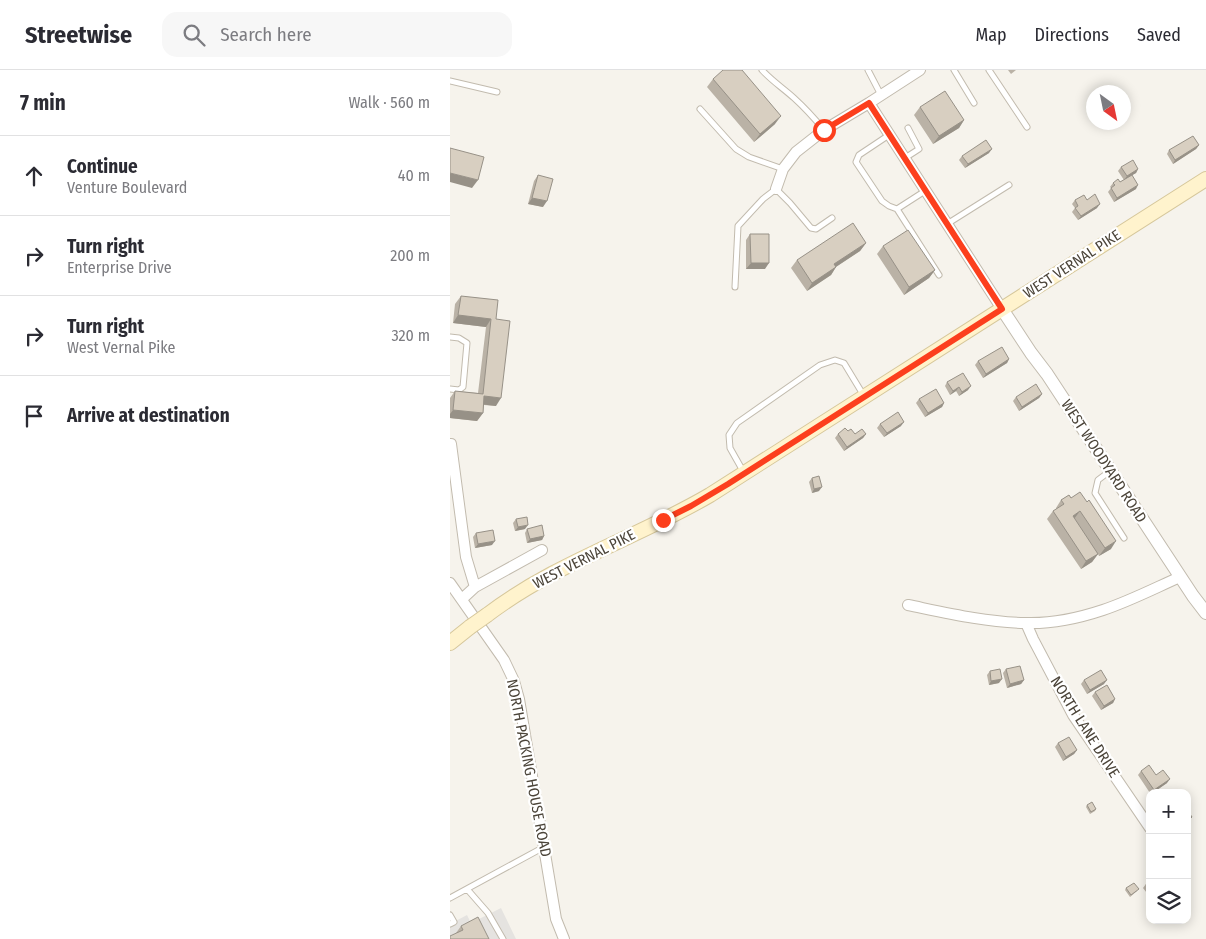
<!DOCTYPE html>
<html lang="en">
<head>
<meta charset="utf-8">
<style>
	body { margin:0; font-family:"Fira Sans Condensed",sans-serif; background:#f7f7f7; color:#2b2b33 }
	.controls { position:absolute; right:15px; bottom:15px; display:grid; overflow:hidden; border-radius:10px; box-shadow:0 2px 12px #0003 }
	.controls button { width:45px; height:45px; display:grid; place-items:center; padding:0; border:0; border-bottom:1px solid #e1e1e2; background:#fff; color:#2b2b33; font:25px sans-serif }
	.compass { position:absolute; left:636px; top:15px; width:45px; height:45px; border-radius:50%; background:#fff; box-shadow:0 2px 12px #0003; rotate:147deg }
	.stop { position:absolute; width:15px; height:15px; margin:-11px; border:4px solid #fc3f1d; border-radius:50%; background:#fff }
	.stop.end { background:#fc3f1d; border-color:#fff; box-shadow:0 1px 5px #0008 }
	.list { margin:0; padding:0; list-style:none }
	h2 { display:flex; justify-content:space-between; align-items:center; height:65px; margin:0; padding:0 20px; font-size:21px }
	h2 small { font-size:16px; font-weight:400; color:#7c7c81 }
	.list li { display:grid; grid-template-columns:32px 1fr auto; gap:15px; align-items:center; box-sizing:border-box; height:80px; padding:0 20px; border-top:1px solid #e1e1e2 }
	.list b { display:block; font-size:19px; white-space:nowrap }
	.list p { margin:0; font-size:16px; white-space:nowrap; color:#7c7c81 }
	.list em { font-size:16px; font-style:normal; color:#7c7c81 }
	.icon { flex:none; width:28px; height:28px; fill:none; stroke:currentColor; stroke-width:2; stroke-linecap:round; stroke-linejoin:round }
	.map { position:relative; flex:none; width:756px; height:869px; overflow:hidden }
	header { display:flex; align-items:center; gap:30px; box-sizing:border-box; height:70px; padding:0 25px; background:#fff; border-bottom:1px solid #e1e1e2 }
	header strong { font-size:24px }
	nav { display:flex; gap:28px; margin-inline-start:auto; font-size:18px }
	.search { width:350px; height:45px; background:#f7f7f7; display:flex; align-items:center; gap:12px; box-sizing:border-box; padding:0 18px; border-radius:15px; color:#7c7c81; font-size:19px }
	main { display:flex }
	aside { flex:1; background:#fff }
	.map>svg:first-child { display:block }
	.parking { fill:#e5e3e0 }
	.lines { fill:none; stroke-linecap:round; stroke-linejoin:round }
	.service-casing { stroke:#c2bbae; stroke-width:7 }
	.minor-casing { stroke:#c2bbae; stroke-width:12 }
	.tertiary-casing { stroke:#c2bbae; stroke-width:14 }
	.secondary-casing { stroke:#d6c79b; stroke-width:16 }
	.service { stroke:#fff; stroke-width:5 }
	.minor { stroke:#fff; stroke-width:10 }
	.tertiary { stroke:#fff; stroke-width:12 }
	.secondary { stroke:#fff3cd; stroke-width:14 }
	.secondary-bridge-casing { stroke:#d6c79b; stroke-width:16; stroke-linecap:butt }
	.secondary-bridge { stroke:#fff3cd; stroke-width:14 }
	.wall { fill:#bab2a6 }
	.shaded-wall { fill:#979187 }
	.building { fill:#d8cfc1; stroke:#979187 }
	.route { stroke:#fc3f1d; stroke-width:6 }
	.labels { text-anchor:middle; dominant-baseline:central; stroke-width:4.5; stroke-linejoin:round; paint-order:stroke }
	.street-label { font-size:15px; fill:#4b4439; stroke:#fff }
</style>
</head>
<body>
<header>
<strong>Streetwise</strong>
<div class="search"><svg class="icon" aria-label="search" viewBox="0 0 24 24"><circle cx="10" cy="10" r="6"/><path d="M15 15l6 6"/></svg>Search here</div>
<nav><a>Map</a><a>Directions</a><a>Saved</a></nav>
</header>
<main>
<aside>
<h2>7 min<small>Walk · 560 m</small></h2>
<ul class="list">
<li><svg class="icon" aria-label="ahead" viewBox="0 0 24 24"><path d="M12 20V5M6 11l6-6 6 6"/></svg><div><b>Continue</b><p>Venture Boulevard</p></div><em>40 m</em></li>
<li><svg class="icon" aria-label="right" viewBox="0 0 24 24"><path d="M7 20v-9h11M14 6l5 5-5 5"/></svg><div><b>Turn right</b><p>Enterprise Drive</p></div><em>200 m</em></li>
<li><svg class="icon" aria-label="right" viewBox="0 0 24 24"><path d="M7 20v-9h11M14 6l5 5-5 5"/></svg><div><b>Turn right</b><p>West Vernal Pike</p></div><em>320 m</em></li>
<li><svg class="icon" aria-label="arrive" viewBox="0 0 24 24"><path d="M6 21V4h12l-3 4 3 4H6"/></svg><div><b>Arrive at destination</b></div></li>
</ul>
</aside>
<div class="map">
<svg width="756" height="869" viewBox="0 0 756 869">
	<rect width="100%" height="100%" fill="#f6f3ec"/>
	<path class="parking" d="M 51,838 L 66,869 L 39,869 L 29,849 Z
		M 17,845 L 22,855 L 0,866 L 0,854 Z"/>
	<g class="lines">
		<defs>
			<path id="service" d="M 312,0 C 322,11 333,18 344,28 C 355,38 365,49 374,60
				M 418,0 L 431,25
				M 504,0 L 524,33
				M 539,0 L 577,57
				M 0,11 L 47,22
				M 250,39 L 286,79 L 299,87 L 333,99
				M 439,65 L 409,85 L 406,92 L 432,131 L 439,136 L 447,139 L 475,121
				M 455,88 L 469,79 L 458,58
				M 447,139 L 489,205
				M 497,154 L 559,115
				M 285,217 L 288,156 L 313,129 L 326,119 L 340,133 L 361,158 L 366,159 L 382,148
				M 0,267 L 9,268 L 17,273 L 13,317 L 9,320 L 0,319
				M 293,401 L 280,378 L 279,365 L 287,353 L 370,295 L 385,290 L 394,293 L 414,326
				M 660,401 L 648,410 L 645,423 L 674,468
				M 17,819 L 38,843 L 53,869
				M 0,828 L 94,777
				M 0,845 L 4,852 L 0,854"/>
			<path id="minor" d="M 419,33 L 552,239
				M 326,119 L 333,99 L 346,82 L 374,60 L 419,33 L 470,0
				M 0,374 L 1,374 L 16,487 L 25,517 L 12,529
				M 0,513 L 54,590 L 64,611 L 69,629 L 106,849 L 114,869
				M 25,517 L 92,480
				M 458,535 C 497,543 535,552 575,553 C 601,554 629,548 653,540 C 680,531 705,518 730,507
				M 576,553 L 583,569 L 623,645 L 700,758"/>
			<path id="tertiary" d="M 552,239 L 581,283 L 597,304 L 743,526 L 756,543"/>
			<path id="secondary" d="M 37,545 C 105,493 187,468 260,425 L 756,109
				M 0,573 L 20,557"/>
		</defs>
		<use href="#service" class="service-casing"/>
		<use href="#minor" class="minor-casing"/>
		<use href="#tertiary" class="tertiary-casing"/>
		<use href="#secondary" class="secondary-casing"/>
		<use href="#service" class="service"/>
		<use href="#minor" class="minor"/>
		<use href="#tertiary" class="tertiary"/>
		<use href="#secondary" class="secondary"/>
		<defs>
			<path id="secondary-bridge" d="M 20,557 L 37,545"/>
		</defs>
		<use href="#secondary-bridge" class="secondary-bridge-casing"/>
		<use href="#secondary-bridge" class="secondary-bridge"/>
	</g>
	<path class="wall" d="M 558,0 L 566,0 L 561,4 Z
		M 263,9 L 325,54 L 304,72 L 257,17 Z
		M 470,37 L 514,50 L 509,58 L 483,74 L 464,45 Z
		M 749,75 L 746,79 L 723,94 L 717,84 L 719,80 Z
		M 539,83 L 515,98 L 509,90 L 512,86 Z
		M 671,97 L 688,99 L 686,103 L 682,105 L 686,119 L 664,132 L 658,122 L 661,118 L 660,117 L 663,113 L 670,112 L 674,110 L 668,101 Z
		M 88,105 L 93,137 L 78,134 L 84,111 Z
		M 625,130 L 637,130 L 647,138 L 628,150 L 622,142 L 625,138 L 622,134 Z
		M 300,164 L 315,199 L 296,199 L 296,170 Z
		M 416,173 L 410,181 L 386,197 L 381,205 L 357,221 L 341,198 L 347,190 Z
		M 433,176 L 485,200 L 479,208 L 454,225 L 427,184 Z
		M 11,226 L 46,249 L 46,336 L 34,335 L 33,343 L 27,351 L 0,348 L 0,328 L 5,321 L 28,323 L 36,257 L 3,253 L 5,234 Z
		M 559,289 L 557,293 L 533,308 L 525,295 L 528,291 Z
		M 497,312 L 518,320 L 509,326 L 506,321 L 500,325 L 495,316 Z
		M 592,324 L 589,328 L 569,341 L 563,331 L 566,327 Z
		M 469,329 L 494,333 L 492,337 L 475,347 L 466,333 Z
		M 430,354 L 451,356 L 434,367 L 427,358 Z
		M 398,361 L 405,364 L 416,364 L 413,368 L 394,381 L 385,368 L 388,364 Z
		M 362,408 L 369,421 L 362,423 L 359,412 Z
		M 619,425 L 661,479 L 649,486 L 648,484 L 642,492 L 631,499 L 597,449 L 603,441 L 606,439 L 606,438 L 611,430 Z
		M 66,449 L 75,459 L 65,461 L 63,453 Z
		M 77,459 L 94,466 L 92,470 L 77,473 L 75,463 Z
		M 26,463 L 42,475 L 25,478 L 23,467 Z
		M 556,599 L 574,610 L 571,614 L 557,618 L 553,603 Z
		M 540,601 L 549,613 L 539,615 L 537,605 Z
		M 634,610 L 654,614 L 637,624 L 631,614 Z
		M 645,622 L 665,629 L 663,633 L 651,640 L 642,626 Z
		M 608,673 L 627,680 L 624,684 L 613,691 L 605,677 Z
		M 691,701 L 706,705 L 717,713 L 703,723 L 700,723 L 688,705 Z
		M 637,735 L 646,739 L 645,741 L 640,744 L 636,737 Z
		M 700,811 L 700,827 L 693,818 L 696,814 Z
		M 676,818 L 687,821 L 680,827 L 675,820 Z
		M 11,856 L 39,869 L 6,863 Z"/>
	<path class="shaded-wall" d="M 331,46 L 325,54 L 304,72 L 310,64 Z
		M 514,50 L 509,58 L 483,74 L 489,66 Z
		M 749,75 L 746,79 L 723,94 L 725,90 Z
		M 542,79 L 539,83 L 515,98 L 518,94 Z
		M 688,99 L 686,103 L 674,110 L 677,106 Z
		M 0,103 L 28,110 L 22,118 L 0,112 Z
		M 688,115 L 686,119 L 664,132 L 667,128 Z
		M 82,128 L 97,131 L 93,137 L 78,134 Z
		M 650,134 L 647,138 L 628,150 L 631,146 Z
		M 416,173 L 410,181 L 378,202 L 384,194 Z
		M 301,193 L 319,193 L 315,199 L 296,199 Z
		M 386,197 L 381,205 L 357,221 L 362,213 Z
		M 485,200 L 479,208 L 454,225 L 459,217 Z
		M 8,245 L 41,249 L 36,257 L 3,253 Z
		M 559,289 L 557,293 L 533,308 L 536,304 Z
		M 521,316 L 518,320 L 509,326 L 512,322 Z
		M 509,317 L 506,321 L 500,325 L 503,321 Z
		M 592,324 L 589,328 L 569,341 L 572,337 Z
		M 34,326 L 51,328 L 46,336 L 29,334 Z
		M 494,333 L 492,337 L 475,347 L 478,343 Z
		M 3,340 L 33,343 L 27,351 L 0,348 L 0,344 Z
		M 454,352 L 451,356 L 434,367 L 437,363 Z
		M 416,364 L 413,368 L 394,381 L 397,377 Z
		M 372,417 L 369,421 L 362,423 L 364,419 Z
		M 630,441 L 624,449 L 623,446 Z
		M 78,455 L 75,459 L 65,461 L 68,457 Z
		M 94,466 L 92,470 L 77,473 L 80,469 Z
		M 45,471 L 42,475 L 25,478 L 28,474 Z
		M 666,471 L 661,479 L 649,486 L 655,478 Z
		M 648,484 L 642,492 L 631,499 L 636,491 Z
		M 552,609 L 549,613 L 539,615 L 541,611 Z
		M 574,610 L 571,614 L 557,618 L 560,614 Z
		M 657,610 L 654,614 L 637,624 L 640,620 Z
		M 665,629 L 663,633 L 651,640 L 654,636 Z
		M 627,680 L 624,684 L 613,691 L 616,687 Z
		M 720,709 L 717,713 L 702,723 L 704,720 Z"/>
	<path class="building" d="M 273,0 L 292,0 L 331,46 L 310,64 L 263,9 Z
		M 495,21 L 514,50 L 489,66 L 470,37 Z
		M 743,66 L 749,75 L 725,90 L 719,80 Z
		M 536,70 L 542,79 L 518,94 L 512,86 Z
		M 0,78 L 34,87 L 28,110 L 0,103 Z
		M 683,90 L 688,99 L 677,106 L 671,97 Z
		M 88,105 L 103,109 L 97,131 L 82,128 Z
		M 682,105 L 688,115 L 667,128 L 661,118 L 665,115 L 663,113 L 668,109 L 670,112 Z
		M 645,124 L 650,134 L 631,146 L 625,138 L 628,136 L 625,130 L 634,125 L 637,130 Z
		M 403,153 L 416,173 L 384,194 L 386,197 L 362,213 L 347,190 Z
		M 458,160 L 485,200 L 459,217 L 433,176 Z
		M 300,164 L 319,164 L 319,193 L 301,193 Z
		M 11,226 L 48,230 L 46,249 L 60,251 L 51,328 L 34,326 L 33,343 L 3,340 L 5,321 L 33,324 L 41,249 L 8,245 Z
		M 552,277 L 559,289 L 536,304 L 528,291 Z
		M 513,303 L 521,316 L 512,322 L 509,317 L 503,321 L 497,312 Z
		M 586,314 L 592,324 L 572,337 L 566,327 Z
		M 486,319 L 494,333 L 478,343 L 469,329 Z
		M 448,342 L 454,352 L 437,363 L 430,354 Z
		M 395,358 L 398,361 L 401,359 L 405,364 L 412,359 L 416,364 L 397,377 L 388,364 Z
		M 369,406 L 372,417 L 364,419 L 362,408 Z
		M 630,422 L 637,432 L 639,430 L 666,471 L 655,478 L 630,441 L 623,446 L 648,484 L 636,491 L 603,441 L 614,434 L 611,430 L 619,425 L 621,428 Z
		M 77,447 L 78,455 L 68,457 L 66,449 Z
		M 92,455 L 94,466 L 80,469 L 77,459 Z
		M 43,460 L 45,471 L 28,474 L 26,463 Z
		M 570,596 L 574,610 L 560,614 L 556,599 Z
		M 550,599 L 552,609 L 541,611 L 540,601 Z
		M 651,600 L 657,610 L 640,620 L 634,610 Z
		M 657,615 L 665,629 L 654,636 L 645,622 Z
		M 619,667 L 627,680 L 616,687 L 608,673 Z
		M 699,695 L 706,705 L 713,700 L 720,709 L 704,720 L 691,701 Z
		M 642,732 L 646,739 L 641,742 L 637,735 Z
		M 737,740 L 742,747 L 737,751 Z
		M 700,811 L 700,819 L 696,814 Z
		M 684,813 L 689,819 L 681,825 L 676,818 Z
		M 28,847 L 39,869 L 0,869 L 0,866 L 13,860 L 11,856 Z"/>
	<g class="lines">
		<path class="route" d="M 213,450 L 241,436 L 278,414 L 552,239 L 419,33 L 374,60"/>
	</g>
	<g class="labels">
		<g class="street-label">
			<text transform="translate(622 194) rotate(-33)">WEST VERNAL PIKE</text>
			<text transform="translate(654 391) rotate(57)">WEST WOODYARD ROAD</text>
			<text transform="translate(134 489) rotate(-27)">WEST VERNAL PIKE</text>
			<text transform="translate(635 657) rotate(58)">NORTH LANE DRIVE</text>
			<text transform="translate(79 698) rotate(79)">NORTH PACKING HOUSE ROAD</text>
		</g>
	</g>
</svg>
<div class="controls">
<button>+</button>
<button>−</button>
<button><svg class="icon" aria-label="layers" viewBox="0 0 24 24"><path d="M12 4l9 5-9 5-9-5zM3 14l9 5 9-5"/></svg></button>
</div>
<svg class="compass" viewBox="-18 -18 36 36"><path d="M0-13l5 13h-10z" fill="#e53935"/><path d="M0 13l5-13h-10z" fill="#7c7c81"/></svg>
<div class="stop" style="left:374px;top:60px"></div>
<div class="stop end" style="left:213px;top:450px"></div>
</div>
</main>
</body>
</html>
